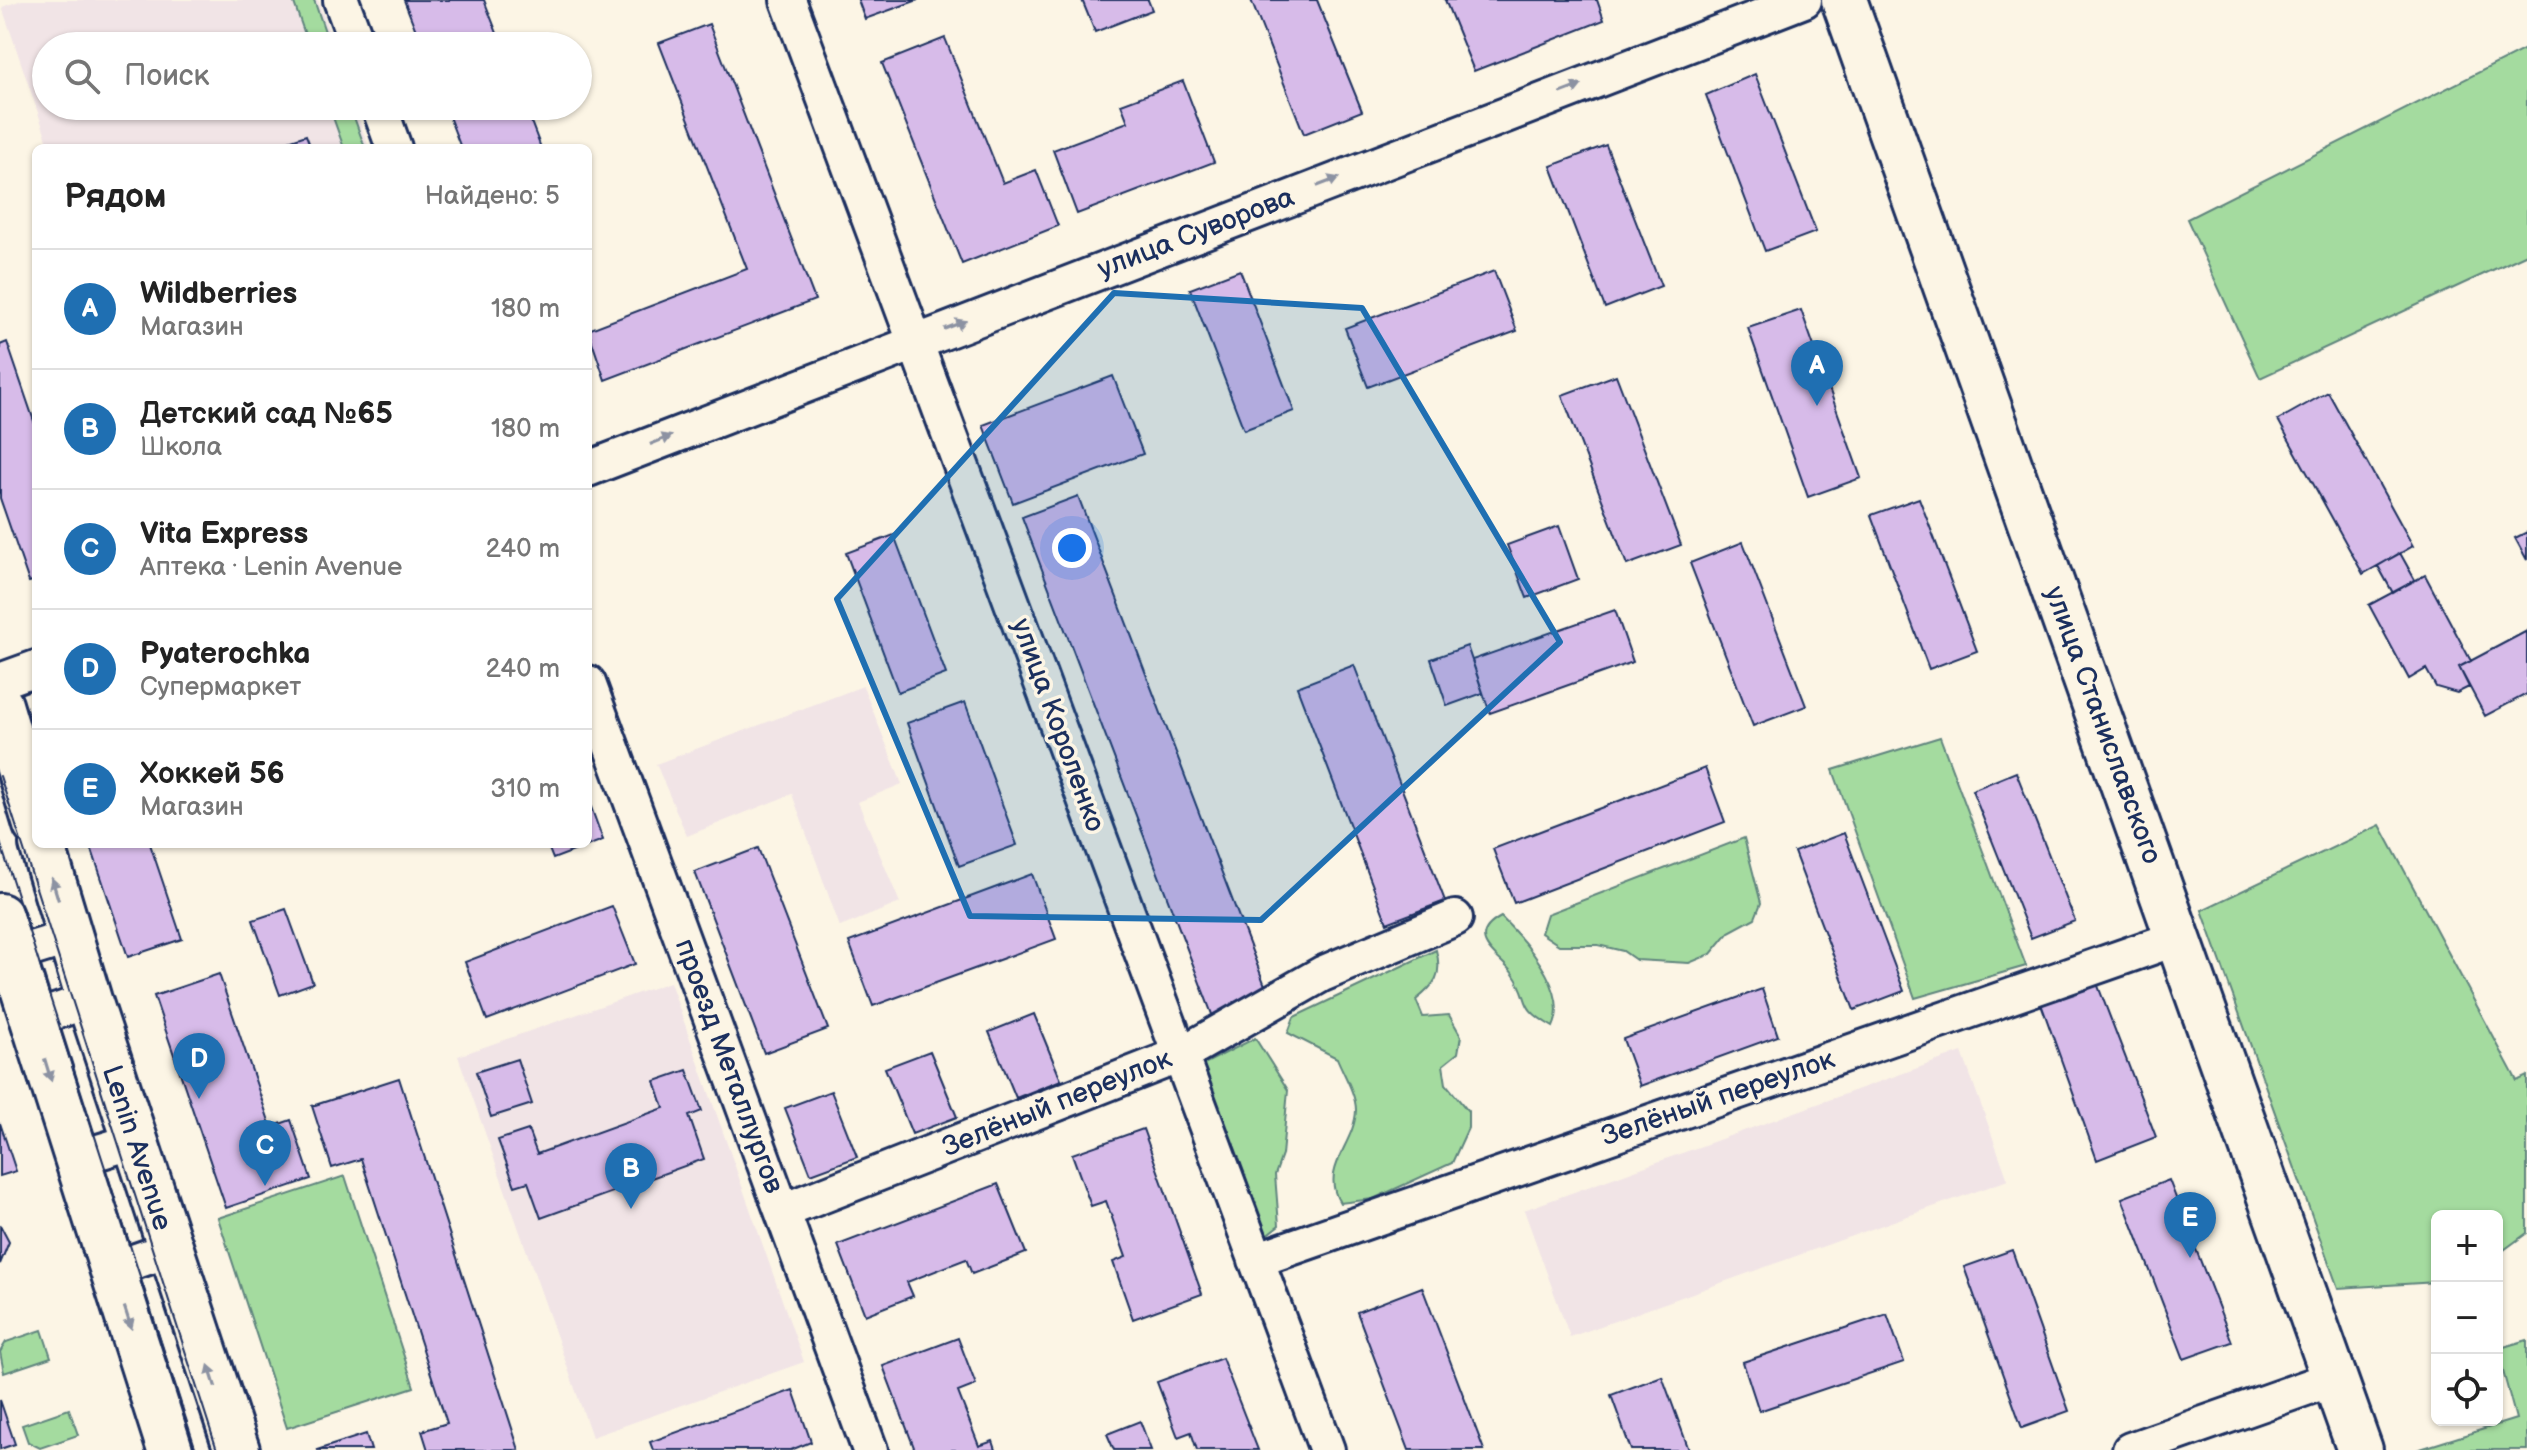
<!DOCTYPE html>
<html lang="ru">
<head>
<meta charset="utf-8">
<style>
	body { margin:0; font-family:"Balsamiq Sans",sans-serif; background:#f6f6f6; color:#222 }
	.controls { position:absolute; right:24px; bottom:24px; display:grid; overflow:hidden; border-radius:12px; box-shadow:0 2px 6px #0004 }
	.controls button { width:72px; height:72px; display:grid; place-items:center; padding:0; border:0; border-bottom:2px solid #e0e0e0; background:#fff; color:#222; font:40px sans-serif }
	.you { position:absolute; left:1072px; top:548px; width:28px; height:28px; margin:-20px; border:6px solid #fff; border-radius:50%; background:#1a73e8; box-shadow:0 0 0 12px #1a73e833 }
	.badge { display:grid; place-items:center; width:52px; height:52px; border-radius:50%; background:#1f6fb2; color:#fff; font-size:26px; font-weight:700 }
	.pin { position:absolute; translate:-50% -66px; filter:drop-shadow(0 2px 4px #0008) }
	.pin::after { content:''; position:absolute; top:42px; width:28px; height:24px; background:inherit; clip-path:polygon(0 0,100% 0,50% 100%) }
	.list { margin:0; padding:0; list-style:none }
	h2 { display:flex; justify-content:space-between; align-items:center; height:104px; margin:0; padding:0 32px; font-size:34px }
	h2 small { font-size:26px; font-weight:400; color:#767676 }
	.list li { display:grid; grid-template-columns:52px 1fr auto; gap:24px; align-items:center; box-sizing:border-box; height:120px; padding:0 32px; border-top:2px solid #e0e0e0 }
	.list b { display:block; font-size:30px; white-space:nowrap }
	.list p { margin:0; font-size:26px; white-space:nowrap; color:#767676 }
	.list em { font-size:26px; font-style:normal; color:#767676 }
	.icon { flex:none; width:44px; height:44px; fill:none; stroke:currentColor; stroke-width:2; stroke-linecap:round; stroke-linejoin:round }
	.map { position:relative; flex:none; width:2527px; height:1450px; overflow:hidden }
	.search { position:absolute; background:#fff; box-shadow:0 2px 6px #0004; left:32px; top:32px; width:560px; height:88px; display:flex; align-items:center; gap:20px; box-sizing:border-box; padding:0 28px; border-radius:44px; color:#767676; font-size:30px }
	.panel { position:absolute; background:#fff; box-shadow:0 2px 6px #0004; left:32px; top:144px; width:560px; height:704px; border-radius:12px }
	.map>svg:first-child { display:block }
	.built { fill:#f1e4e6 }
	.green { fill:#a4db9f; stroke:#60857e; stroke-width:2 }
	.building { fill:#d7bbe9; stroke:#1b2f5e; stroke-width:2 }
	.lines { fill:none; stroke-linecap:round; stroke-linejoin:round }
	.street-casing { stroke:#1b2f5e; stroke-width:40 }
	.secondary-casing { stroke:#1b2f5e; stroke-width:50 }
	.primary-casing { stroke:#1b2f5e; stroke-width:50 }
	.street { stroke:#fcf5e5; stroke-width:34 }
	.secondary { stroke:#fcf5e5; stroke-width:44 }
	.primary { stroke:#fcf5e5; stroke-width:44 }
	.tram { stroke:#1b2f5e; stroke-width:2 }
	.oneway { fill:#8c92a2 }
	.marked { fill:#1f6fb2; fill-opacity:0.2; stroke:#1f6fb2; stroke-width:6; stroke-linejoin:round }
	.labels { text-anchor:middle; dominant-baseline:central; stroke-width:7; stroke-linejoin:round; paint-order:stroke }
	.street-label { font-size:28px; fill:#1b2f5e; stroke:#fcf5e5 }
</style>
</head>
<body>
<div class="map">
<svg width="2527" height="1450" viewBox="0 0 2527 1450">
	<rect width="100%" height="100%" fill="#fcf5e5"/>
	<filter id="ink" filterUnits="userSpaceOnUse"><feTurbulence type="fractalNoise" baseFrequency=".0125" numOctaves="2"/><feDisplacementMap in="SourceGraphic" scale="16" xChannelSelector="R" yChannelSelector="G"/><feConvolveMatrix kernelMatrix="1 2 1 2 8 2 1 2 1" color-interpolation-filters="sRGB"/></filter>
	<g filter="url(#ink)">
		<path class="built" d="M 22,0 L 318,0 L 334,46 L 46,46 L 46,106 L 354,106 L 369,148 L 50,148 L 2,7 Z
			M 863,686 L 902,784 L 858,802 L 900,903 L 840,927 L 792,794 L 687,836 L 656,764 Z
			M 670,982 L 804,1362 L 592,1437 L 458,1056 Z
			M 1962,1052 L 2008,1180 L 1570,1337 L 1524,1210 Z"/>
		<path class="green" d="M 293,0 L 314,0 L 330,46 L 309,46 Z
			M 2527,48 L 2527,254 L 2260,378 L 2187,219 Z
			M 329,106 L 350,106 L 365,148 L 344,148 Z
			M 1940,737 L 2026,966 L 1915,998 L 1833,770 Z
			M 2380,825 L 2517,1081 L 2527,1076 L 2527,1233 L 2497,1255 L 2497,1216 L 2437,1216 L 2437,1282 L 2338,1288 L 2202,910 Z
			M 1744,838 L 1761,903 L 1755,918 L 1729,932 L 1711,954 L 1689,963 L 1636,960 L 1623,951 L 1598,945 L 1559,945 L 1541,933 L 1547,914 Z
			M 1501,917 C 1526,942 1570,991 1553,1027 C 1515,1005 1533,1002 1513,974 C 1501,957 1462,938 1501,917 Z
			M 1436,950 C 1443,975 1435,985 1416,1000 L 1423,1017 L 1449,1015 L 1461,1036 L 1458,1053 L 1443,1065 L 1446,1084 L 1468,1111 L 1468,1128 L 1452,1163 L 1373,1199 L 1340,1203 C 1319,1168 1355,1145 1356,1110 C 1356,1094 1343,1073 1337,1058 L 1288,1033 L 1294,1017 Z
			M 1255,1038 L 1288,1090 L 1282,1155 L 1275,1175 L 1279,1225 L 1265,1236 L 1202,1065 Z
			M 345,1176 L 414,1387 L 287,1428 L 218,1218 Z
			M 42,1330 L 51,1357 L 4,1373 L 0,1352 L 6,1342 Z
			M 2527,1340 L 2527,1450 L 2417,1450 L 2516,1419 L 2497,1349 Z
			M 69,1409 L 78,1435 L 40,1448 L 28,1442 L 22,1425 Z"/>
		<path class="building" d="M 404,0 L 484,0 L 502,46 L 422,46 Z
			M 858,0 L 918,0 L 865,19 Z
			M 1082,0 L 1148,0 L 1152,10 L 1095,32 Z
			M 1251,0 L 1317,0 L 1362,111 L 1304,134 Z
			M 1445,0 L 1597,0 L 1604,20 L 1474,71 Z
			M 709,24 L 815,300 L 605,380 L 588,330 L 747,269 L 659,43 Z
			M 945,38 L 1003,183 L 1036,170 L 1058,226 L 962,264 L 882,63 Z
			M 1755,74 L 1816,232 L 1765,251 L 1706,95 Z
			M 1183,81 L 1214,162 L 1077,214 L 1053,150 L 1128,122 L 1121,104 Z
			M 445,106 L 525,106 L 541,148 L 461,148 Z
			M 306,135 L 311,148 L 268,148 Z
			M 1606,145 L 1661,286 L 1605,308 L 1551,166 Z
			M 1240,270 L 1294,411 L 1244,430 L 1190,289 Z
			M 1494,271 L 1517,331 L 1368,387 L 1345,328 Z
			M 1801,310 L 1861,478 L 1808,497 L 1748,328 Z
			M 7,342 L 36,427 L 36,580 L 29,582 L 0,498 L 0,345 Z
			M 1616,375 L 1681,545 L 1627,565 L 1562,395 Z
			M 1113,376 L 1143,454 L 1013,503 L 983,425 Z
			M 2328,392 L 2413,546 L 2363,574 L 2278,420 Z
			M 1078,496 L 1269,996 L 1213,1017 L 1022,517 Z
			M 1919,498 L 1977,651 L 1929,669 L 1871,515 Z
			M 1559,526 L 1578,579 L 1527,598 L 1507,545 Z
			M 2527,532 L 2527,560 L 2515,538 Z
			M 894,535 L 946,674 L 898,692 L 846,553 Z
			M 1743,542 L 1806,706 L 1753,726 L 1690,563 Z
			M 2400,553 L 2415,580 L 2393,593 L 2378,566 Z
			M 2425,575 L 2471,661 L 2459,667 L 2469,687 L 2457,693 L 2436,687 L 2426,669 L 2409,679 L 2369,605 Z
			M 1615,610 L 1633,662 L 1490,713 L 1472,660 Z
			M 2527,631 L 2527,694 L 2485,716 L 2459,667 Z
			M 1467,646 L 1483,693 L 1447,706 L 1431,659 Z
			M 1354,665 L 1445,901 L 1387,923 L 1297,687 Z
			M 965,702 L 1017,845 L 959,866 L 907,723 Z
			M 1705,768 L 1725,822 L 1514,903 L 1493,849 Z
			M 2016,772 L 2075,921 L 2031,938 L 1972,790 Z
			M 588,799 L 603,840 L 553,859 L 547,844 L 588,844 Z
			M 1844,833 L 1904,991 L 1854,1010 L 1794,852 Z
			M 90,844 L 150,844 L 182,939 L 128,957 Z
			M 758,848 L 828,1029 L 764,1053 L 695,872 Z
			M 1032,874 L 1056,939 L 873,1006 L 849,942 Z
			M 612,906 L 635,964 L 487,1020 L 465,962 Z
			M 286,909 L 313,983 L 280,995 L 253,920 Z
			M 219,974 L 271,1127 L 291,1120 L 311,1179 L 226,1208 L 154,996 Z
			M 2095,978 L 2156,1137 L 2097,1160 L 2039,998 Z
			M 1762,989 L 1778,1036 L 1640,1086 L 1623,1039 Z
			M 1034,1014 L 1061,1080 L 1016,1098 L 989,1032 Z
			M 930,1051 L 957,1117 L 912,1134 L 885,1068 Z
			M 517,1059 L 532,1104 L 491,1117 L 476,1072 Z
			M 687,1070 L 702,1111 L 689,1116 L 704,1159 L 541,1218 L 528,1182 L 515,1186 L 498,1140 L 528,1130 L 537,1154 L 664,1108 L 655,1081 Z
			M 399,1078 L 519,1450 L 428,1450 L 422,1431 L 447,1423 L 361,1159 L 332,1168 L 312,1106 Z
			M 831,1091 L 857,1157 L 811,1174 L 785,1108 Z
			M 0,1123 L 16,1171 L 0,1176 Z
			M 1143,1129 L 1202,1294 L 1133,1319 L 1113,1262 L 1126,1257 L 1106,1201 L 1091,1206 L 1072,1154 Z
			M 2169,1180 L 2232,1342 L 2184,1359 L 2122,1198 Z
			M 998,1184 L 1026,1253 L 972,1274 L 966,1259 L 907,1282 L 913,1296 L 865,1315 L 838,1245 Z
			M 0,1225 L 9,1242 L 0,1264 Z
			M 2012,1250 L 2069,1411 L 2022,1428 L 1964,1267 Z
			M 1422,1287 L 1484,1450 L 1409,1450 L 1357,1312 Z
			M 1887,1314 L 1904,1362 L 1759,1411 L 1743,1362 Z
			M 958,1338 L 976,1385 L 958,1392 L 979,1446 L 993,1441 L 996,1450 L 915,1450 L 883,1366 Z
			M 1222,1358 L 1258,1450 L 1197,1450 L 1191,1432 L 1178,1437 L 1157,1382 Z
			M 1662,1376 L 1689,1450 L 1631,1450 L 1611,1395 Z
			M 793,1390 L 811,1442 L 791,1450 L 653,1450 L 650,1442 Z
			M 0,1400 L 15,1444 L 0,1449 Z
			M 1140,1421 L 1151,1450 L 1114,1450 L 1107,1434 Z
			M 366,1434 L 371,1450 L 317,1450 Z"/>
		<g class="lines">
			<defs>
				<path id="street" d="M 341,0 L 358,46
					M 788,0 L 1327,1450
					M 379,106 L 394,148
					M 588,469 L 1804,0
					M 0,681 L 36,668
					M 588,683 L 870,1450
					M 12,955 L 70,937
					M 32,1020 L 89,1000
					M 75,1159 L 135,1141
					M 783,1211 L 1180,1055 L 1322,974 L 1455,918
					M 1256,1260 L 2180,937
					M 113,1269 L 171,1249
					M 2130,1450 L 2337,1377"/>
				<path id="secondary" d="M 1844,0 L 2360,1450"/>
				<path id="primary" d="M 0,705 L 36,825
					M 42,844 L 89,1000 L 237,1450
					M 0,916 L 170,1450"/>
			</defs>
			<use href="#street" class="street-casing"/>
			<use href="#secondary" class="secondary-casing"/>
			<use href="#primary" class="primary-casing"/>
			<use href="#street" class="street"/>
			<use href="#secondary" class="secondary"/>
			<use href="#primary" class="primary"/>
			<path class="tram" d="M 0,776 L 217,1450
				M 0,842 L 196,1450"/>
		</g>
		<defs><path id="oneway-solid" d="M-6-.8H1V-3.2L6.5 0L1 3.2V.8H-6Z" transform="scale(2)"/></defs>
		<g class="oneway">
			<use href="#oneway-solid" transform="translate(1571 89) rotate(-21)"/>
			<use href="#oneway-solid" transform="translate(1328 182) rotate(-21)"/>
			<use href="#oneway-solid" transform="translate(955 325) rotate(-21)"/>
			<use href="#oneway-solid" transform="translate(661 440) rotate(-22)"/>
			<use href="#oneway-solid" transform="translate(55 889) rotate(-107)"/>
			<use href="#oneway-solid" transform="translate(48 1070) rotate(73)"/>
			<use href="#oneway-solid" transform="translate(128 1318) rotate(72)"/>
			<use href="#oneway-solid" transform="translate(212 1376) rotate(-108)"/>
		</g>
	</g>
	<path class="marked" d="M 1114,293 L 1362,308 L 1560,642 L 1261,920 L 970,916 L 837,599 Z"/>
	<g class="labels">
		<g class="street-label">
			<text transform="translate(1196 233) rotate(-21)">улица Суворова</text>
			<text transform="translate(1058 725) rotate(70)">улица Короленко</text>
			<text transform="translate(2103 725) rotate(70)">улица Станиславского</text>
			<text transform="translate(729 1066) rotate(70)">проезд Металлургов</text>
			<text transform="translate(1718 1098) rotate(-19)">Зелёный переулок</text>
			<text transform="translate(1057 1103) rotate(-22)">Зелёный переулок</text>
			<text transform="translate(137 1148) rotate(72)">Lenin Avenue</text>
		</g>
	</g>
</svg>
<div class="controls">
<button>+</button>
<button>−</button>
<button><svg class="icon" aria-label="locate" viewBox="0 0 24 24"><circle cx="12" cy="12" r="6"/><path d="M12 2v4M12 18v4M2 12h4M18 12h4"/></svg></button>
</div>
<div class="you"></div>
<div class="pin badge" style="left:1817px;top:406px">A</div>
<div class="pin badge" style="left:631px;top:1209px">B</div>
<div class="pin badge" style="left:265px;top:1186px">C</div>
<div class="pin badge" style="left:199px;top:1099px">D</div>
<div class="pin badge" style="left:2190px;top:1258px">E</div>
<div class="search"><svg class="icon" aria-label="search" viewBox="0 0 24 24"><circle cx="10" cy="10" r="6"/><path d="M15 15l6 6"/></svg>Поиск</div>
<section class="panel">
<h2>Рядом<small>Найдено: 5</small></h2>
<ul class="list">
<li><span class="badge">A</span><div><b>Wildberries</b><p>Магазин</p></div><em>180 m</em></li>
<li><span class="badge">B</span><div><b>Детский сад №65</b><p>Школа</p></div><em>180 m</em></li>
<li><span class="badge">C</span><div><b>Vita Express</b><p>Аптека · Lenin Avenue</p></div><em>240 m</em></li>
<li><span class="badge">D</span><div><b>Pyaterochka</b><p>Супермаркет</p></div><em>240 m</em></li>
<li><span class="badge">E</span><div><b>Хоккей 56</b><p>Магазин</p></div><em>310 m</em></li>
</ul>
</section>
</div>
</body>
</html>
